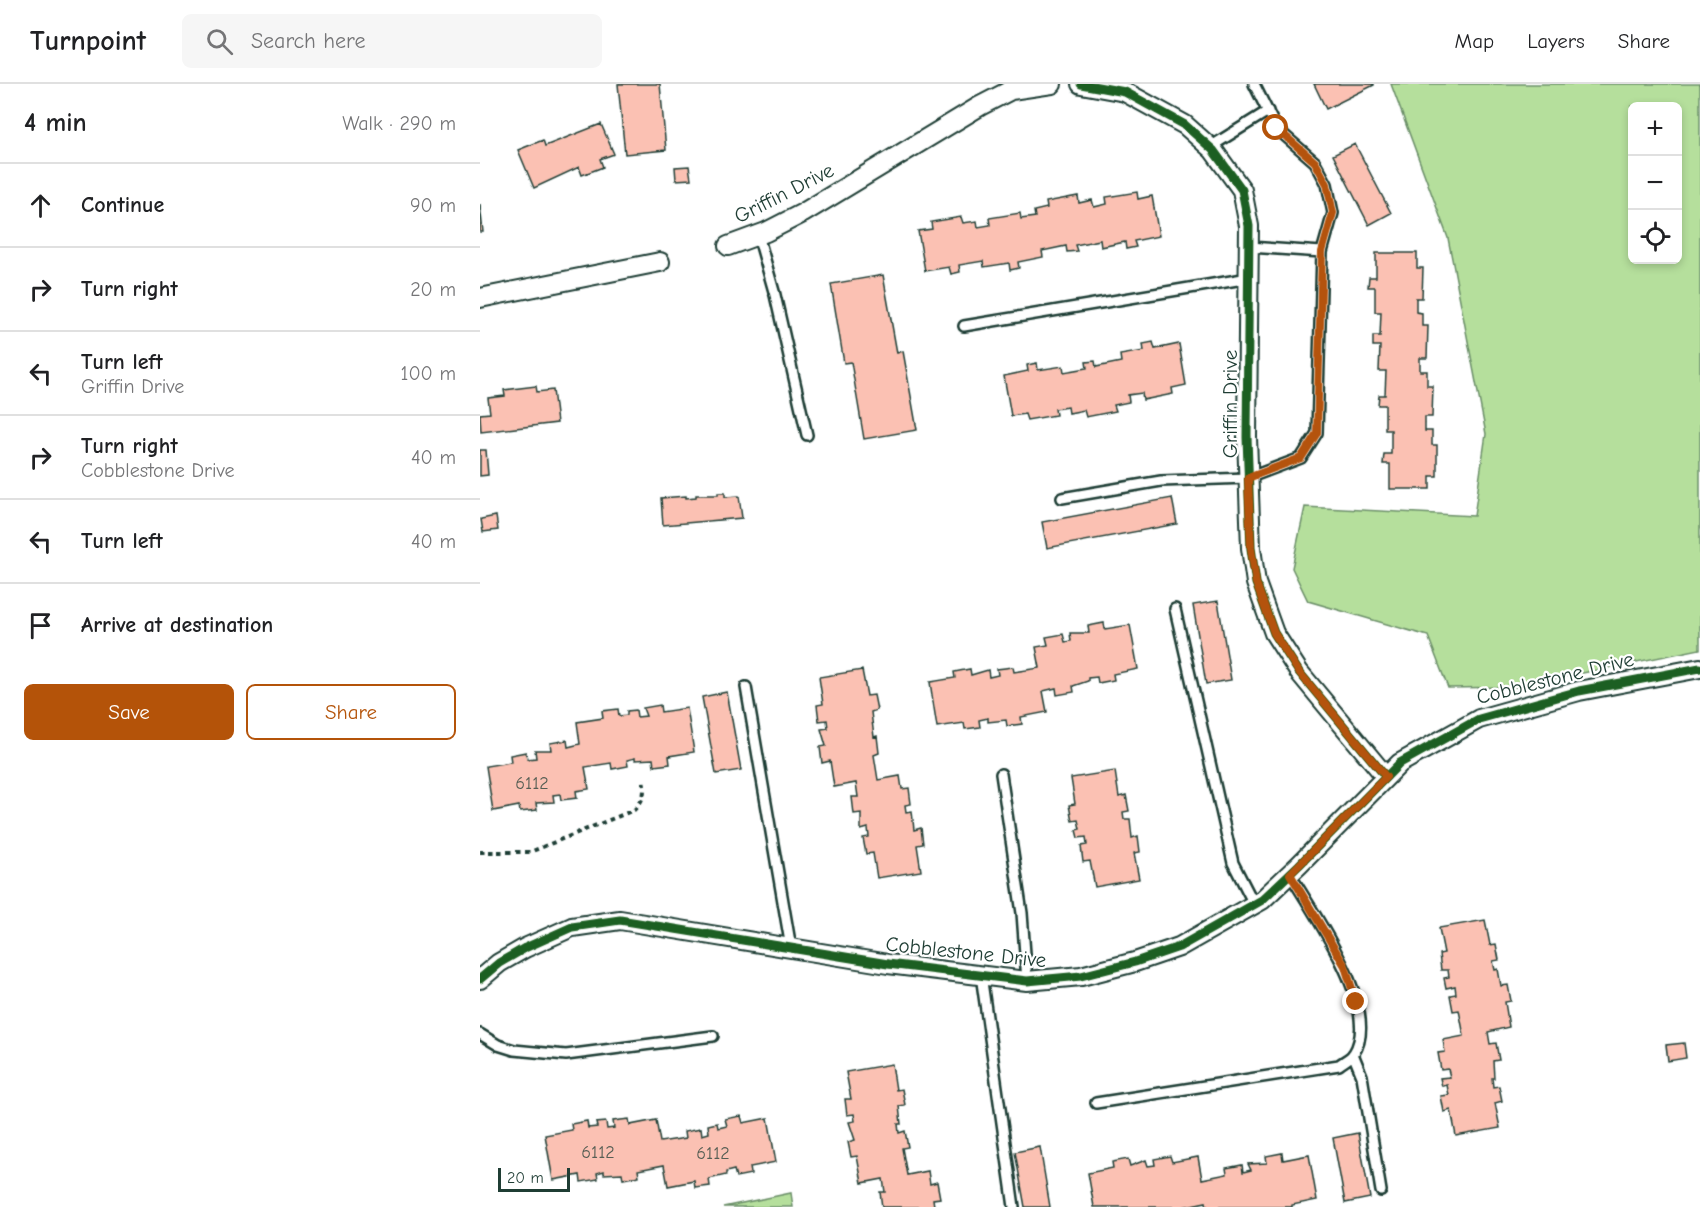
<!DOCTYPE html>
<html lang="en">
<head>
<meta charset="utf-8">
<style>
	body { margin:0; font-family:"Comic Neue",sans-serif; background:#f6f6f6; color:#202124 }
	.controls { position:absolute; right:18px; top:18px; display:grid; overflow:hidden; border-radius:9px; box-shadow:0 3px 9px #0003 }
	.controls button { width:54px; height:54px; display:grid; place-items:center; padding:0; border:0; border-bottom:2px solid #e0e0e0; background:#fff; color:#202124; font:30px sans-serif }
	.scale { position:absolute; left:18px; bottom:15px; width:72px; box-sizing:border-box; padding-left:6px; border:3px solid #1f3d34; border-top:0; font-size:16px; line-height:21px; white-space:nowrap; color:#1f3d34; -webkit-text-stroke:4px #fff; paint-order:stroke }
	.stop { position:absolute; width:18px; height:18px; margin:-14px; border:4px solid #b45309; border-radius:50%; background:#fff }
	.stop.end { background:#b45309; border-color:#fff; box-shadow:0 2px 6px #0008 }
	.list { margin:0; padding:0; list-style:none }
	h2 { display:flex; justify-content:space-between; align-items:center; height:78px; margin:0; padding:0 24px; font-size:26px }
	h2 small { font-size:20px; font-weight:400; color:#757577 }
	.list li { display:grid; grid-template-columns:39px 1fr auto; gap:18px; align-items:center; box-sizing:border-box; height:84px; padding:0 24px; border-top:2px solid #e0e0e0 }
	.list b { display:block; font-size:22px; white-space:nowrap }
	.list p { margin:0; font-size:20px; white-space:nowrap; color:#757577 }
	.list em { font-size:20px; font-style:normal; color:#757577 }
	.actions { display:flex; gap:12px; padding:18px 24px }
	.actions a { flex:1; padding:14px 0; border:2px solid #b45309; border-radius:9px; text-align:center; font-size:21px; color:#b45309 }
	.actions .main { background:#b45309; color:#fff }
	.icon { flex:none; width:33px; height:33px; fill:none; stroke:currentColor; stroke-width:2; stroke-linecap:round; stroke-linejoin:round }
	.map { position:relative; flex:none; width:1220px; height:1123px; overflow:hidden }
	header { display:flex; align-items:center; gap:36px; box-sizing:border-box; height:84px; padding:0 30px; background:#fff; border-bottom:2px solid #e0e0e0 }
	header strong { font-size:28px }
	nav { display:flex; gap:33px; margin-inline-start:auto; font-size:21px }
	.search { width:420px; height:54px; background:#f6f6f6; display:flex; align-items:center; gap:15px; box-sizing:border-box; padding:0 21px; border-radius:9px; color:#757577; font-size:22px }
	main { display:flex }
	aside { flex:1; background:#fff }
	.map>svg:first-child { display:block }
	.green { fill:#b5df9c; stroke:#6a8e68; stroke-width:1.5; fill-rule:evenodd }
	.building { fill:#fbc1b3; stroke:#1f3d34; stroke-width:1.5 }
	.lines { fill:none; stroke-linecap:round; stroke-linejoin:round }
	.lane-casing { stroke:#1f3d34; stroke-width:14 }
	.street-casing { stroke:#1f3d34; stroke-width:22 }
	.path { stroke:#1f3d34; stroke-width:4; stroke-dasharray:4.5 4.5; stroke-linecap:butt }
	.lane { stroke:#fff; stroke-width:9 }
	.street { stroke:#fff; stroke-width:18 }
	.cycleway-casing { stroke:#fff; stroke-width:13 }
	.cycleway { stroke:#1b5e20; stroke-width:9 }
	.route { stroke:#b45309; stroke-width:8 }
	.labels { text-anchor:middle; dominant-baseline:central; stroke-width:4.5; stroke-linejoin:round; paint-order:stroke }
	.number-label { font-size:18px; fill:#565e54 }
	.street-label { font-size:21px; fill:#1f3d34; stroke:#fff }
</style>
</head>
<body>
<header>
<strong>Turnpoint</strong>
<div class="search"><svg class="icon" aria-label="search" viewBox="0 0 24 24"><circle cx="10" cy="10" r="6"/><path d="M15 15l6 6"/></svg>Search here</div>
<nav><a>Map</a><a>Layers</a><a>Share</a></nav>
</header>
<main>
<aside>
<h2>4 min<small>Walk · 290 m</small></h2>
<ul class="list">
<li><svg class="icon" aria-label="ahead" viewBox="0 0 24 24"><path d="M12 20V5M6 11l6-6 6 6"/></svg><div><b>Continue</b></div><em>90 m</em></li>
<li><svg class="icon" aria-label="right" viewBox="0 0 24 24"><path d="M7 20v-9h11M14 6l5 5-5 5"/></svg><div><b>Turn right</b></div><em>20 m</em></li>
<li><svg class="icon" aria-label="left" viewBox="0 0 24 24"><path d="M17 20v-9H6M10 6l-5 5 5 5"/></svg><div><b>Turn left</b><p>Griffin Drive</p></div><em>100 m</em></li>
<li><svg class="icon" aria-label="right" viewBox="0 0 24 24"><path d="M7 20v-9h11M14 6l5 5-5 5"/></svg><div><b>Turn right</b><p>Cobblestone Drive</p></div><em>40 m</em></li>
<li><svg class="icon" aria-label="left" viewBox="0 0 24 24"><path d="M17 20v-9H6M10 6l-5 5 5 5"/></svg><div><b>Turn left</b></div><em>40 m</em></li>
<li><svg class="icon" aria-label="arrive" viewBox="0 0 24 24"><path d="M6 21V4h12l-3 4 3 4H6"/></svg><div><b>Arrive at destination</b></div></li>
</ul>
<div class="actions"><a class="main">Save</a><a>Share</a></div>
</aside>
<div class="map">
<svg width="1220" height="1123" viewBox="0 0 1220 1123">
	<rect width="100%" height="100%" fill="#fff"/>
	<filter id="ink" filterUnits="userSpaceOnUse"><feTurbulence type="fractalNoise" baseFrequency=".0167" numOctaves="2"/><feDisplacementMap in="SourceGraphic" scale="12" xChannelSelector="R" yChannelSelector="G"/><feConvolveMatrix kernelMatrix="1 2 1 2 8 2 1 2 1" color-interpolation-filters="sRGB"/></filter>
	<g filter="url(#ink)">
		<path class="green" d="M 911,0 L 1220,0 L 1220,565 L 1035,603 L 968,604 L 948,552 L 828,517 L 812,484 L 825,423 L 994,432 L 1006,350 L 968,154 ZM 1198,22 L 1198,176 L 1152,176 L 1152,22 Z
			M 311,1109 L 313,1123 L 243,1123 Z"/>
		<path class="building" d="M 138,0 L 180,0 L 186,66 L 145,70 Z
			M 834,0 L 894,0 L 894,1 L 846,25 Z
			M 121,40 L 134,70 L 120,75 L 123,83 L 102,91 L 99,83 L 54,104 L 38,66 L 63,56 L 65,62 Z
			M 875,60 L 911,129 L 889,141 L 853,71 Z
			M 209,82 L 211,95 L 196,96 L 195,83 Z
			M 657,108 L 658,115 L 672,112 L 679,152 L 654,157 L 656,163 L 646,165 L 645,158 L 621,163 L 620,156 L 595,161 L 597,167 L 587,168 L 586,162 L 562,167 L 563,173 L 538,178 L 539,184 L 530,186 L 529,179 L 504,183 L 503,177 L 479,181 L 480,188 L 471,190 L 469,183 L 445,187 L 438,147 L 452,145 L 451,138 L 481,133 L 483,139 L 497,137 L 498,143 L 510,141 L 509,134 L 540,129 L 541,135 L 555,133 L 554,127 L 567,124 L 566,118 L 598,112 L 599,119 L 612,116 L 614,123 L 627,120 L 626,113 Z
			M 0,120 L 3,148 L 0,148 Z
			M 896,169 L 937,169 L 937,184 L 943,184 L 942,214 L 936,214 L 936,228 L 942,229 L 942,242 L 948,242 L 947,274 L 940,274 L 940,287 L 947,287 L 947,302 L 953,302 L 952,333 L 945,333 L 945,347 L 952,347 L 952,361 L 957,361 L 957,392 L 950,392 L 950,405 L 910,405 L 910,380 L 903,380 L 904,370 L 911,370 L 911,346 L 905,346 L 905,321 L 898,321 L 899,311 L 905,311 L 906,287 L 899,287 L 900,262 L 893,262 L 893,252 L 900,252 L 901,228 L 895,228 L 895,203 L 888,203 L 889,193 L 896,193 Z
			M 403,191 L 417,269 L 423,267 L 437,346 L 384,355 L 371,278 L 364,279 L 351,200 Z
			M 673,258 L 675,265 L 699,260 L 706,301 L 692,304 L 693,310 L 663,316 L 662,309 L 648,311 L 649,318 L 634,321 L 636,327 L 606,333 L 604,326 L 589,329 L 588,323 L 575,325 L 576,331 L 547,336 L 545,330 L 531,332 L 524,292 L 548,287 L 547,281 L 557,279 L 558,286 L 583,282 L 584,288 L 607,284 L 606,278 L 615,277 L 616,283 L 641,278 L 640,271 L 664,267 L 663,260 Z
			M 56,302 L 57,308 L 73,306 L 77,339 L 1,348 L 0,330 L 10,329 L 8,314 L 25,312 L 24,306 Z
			M 0,366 L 6,366 L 8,391 L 0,392 Z
			M 238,409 L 245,409 L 245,413 L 259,412 L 262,434 L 183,441 L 181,414 L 206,412 L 206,414 L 216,413 L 216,411 L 238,411 Z
			M 692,414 L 697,440 L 567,464 L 562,438 Z
			M 16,432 L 18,446 L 3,448 L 1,435 Z
			M 738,517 L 751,596 L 726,600 L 713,521 Z
			M 624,539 L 625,545 L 650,541 L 658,585 L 633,590 L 634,596 L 618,599 L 617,593 L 608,594 L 608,597 L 593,602 L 594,608 L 577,611 L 576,604 L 563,607 L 567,628 L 541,633 L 542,640 L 527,642 L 526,636 L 508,638 L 508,634 L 499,636 L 500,643 L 485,645 L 484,639 L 457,643 L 450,598 L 475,594 L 474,588 L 490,585 L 491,591 L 508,586 L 509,593 L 518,591 L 517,585 L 533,583 L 534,588 L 560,584 L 556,563 L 568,561 L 566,553 L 583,550 L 585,558 L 591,557 L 590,549 L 609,549 L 608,542 Z
			M 382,586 L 387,612 L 394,611 L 397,626 L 391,628 L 394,653 L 397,652 L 399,669 L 394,671 L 398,696 L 420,692 L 422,705 L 429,704 L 431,720 L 425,721 L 426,728 L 432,727 L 434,746 L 441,744 L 443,760 L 437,761 L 441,787 L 397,794 L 393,769 L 386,770 L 383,754 L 389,753 L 388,744 L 381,746 L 381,729 L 374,730 L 372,713 L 378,713 L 376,699 L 354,703 L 350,677 L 342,679 L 340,663 L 346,662 L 341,645 L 348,644 L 347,636 L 339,637 L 337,621 L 343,620 L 339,593 Z
			M 247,608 L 261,686 L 236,690 L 222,613 Z
			M 180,621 L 181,628 L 207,624 L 214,668 L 189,672 L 190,680 L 174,682 L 173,675 L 155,676 L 155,674 L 147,676 L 148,682 L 132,685 L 131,679 L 105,683 L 109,705 L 96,707 L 97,714 L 81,716 L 80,710 L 73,711 L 74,718 L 56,719 L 57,726 L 40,728 L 39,722 L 13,727 L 6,682 L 31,678 L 30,671 L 46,668 L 47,675 L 56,674 L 55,666 L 71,666 L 70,659 L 87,656 L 88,663 L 100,660 L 97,638 L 123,634 L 122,627 L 138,625 L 139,632 L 147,631 L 147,627 L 156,626 L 157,633 L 166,632 L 163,624 Z
			M 635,687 L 639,713 L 646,711 L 649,727 L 643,728 L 644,735 L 650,735 L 652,754 L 658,752 L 660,768 L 654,769 L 659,795 L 615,803 L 610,777 L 603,778 L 601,762 L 607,761 L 606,753 L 598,754 L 596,746 L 600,745 L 598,736 L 592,737 L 589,721 L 595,720 L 591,694 Z
			M 1005,836 L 1010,861 L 1016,860 L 1019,876 L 1013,877 L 1015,886 L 1018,885 L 1021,902 L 1028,901 L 1031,917 L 1025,918 L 1029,943 L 1008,948 L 1010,960 L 1016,959 L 1019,976 L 1013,977 L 1014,994 L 1012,994 L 1013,1003 L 1019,1002 L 1022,1017 L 1015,1019 L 1020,1044 L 976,1052 L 971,1026 L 964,1028 L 961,1012 L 969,1011 L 967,1001 L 962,1002 L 960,994 L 970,993 L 968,985 L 961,986 L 958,969 L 965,968 L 963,956 L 984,952 L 979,926 L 973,927 L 970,911 L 976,910 L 975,902 L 966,904 L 964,894 L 969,893 L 968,886 L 961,886 L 959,870 L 964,869 L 959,844 Z
			M 1204,959 L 1206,974 L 1188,977 L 1186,961 Z
			M 412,980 L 416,1006 L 422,1005 L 425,1021 L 419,1022 L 421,1040 L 418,1040 L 419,1049 L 425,1047 L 428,1063 L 422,1064 L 427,1091 L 448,1087 L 450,1100 L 457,1098 L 460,1114 L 453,1115 L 454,1122 L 458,1123 L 402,1123 L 400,1108 L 405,1108 L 403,1095 L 382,1099 L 377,1072 L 371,1073 L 368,1058 L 375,1056 L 369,1038 L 375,1037 L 374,1030 L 367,1031 L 365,1015 L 371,1015 L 366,988 Z
			M 261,1032 L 263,1039 L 288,1034 L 296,1078 L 270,1083 L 271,1090 L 256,1093 L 254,1086 L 246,1088 L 246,1091 L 229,1095 L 230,1102 L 215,1104 L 214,1097 L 188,1102 L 184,1081 L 158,1086 L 159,1092 L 143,1095 L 142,1089 L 124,1090 L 124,1087 L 117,1089 L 118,1095 L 101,1098 L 100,1091 L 73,1096 L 65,1051 L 92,1046 L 91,1040 L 107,1037 L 108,1044 L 117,1043 L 116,1039 L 126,1038 L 127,1045 L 134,1044 L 133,1037 L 149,1035 L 150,1041 L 176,1036 L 180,1058 L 206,1054 L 205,1047 L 221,1044 L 222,1051 L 229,1049 L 228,1041 L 237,1039 L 238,1044 L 247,1042 L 245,1035 Z
			M 878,1049 L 890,1114 L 865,1119 L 853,1054 Z
			M 560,1063 L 570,1123 L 545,1123 L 535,1068 Z
			M 802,1069 L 803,1076 L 829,1071 L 837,1116 L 812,1121 L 812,1123 L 727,1123 L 726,1118 L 702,1123 L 614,1123 L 608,1089 L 633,1084 L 632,1078 L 648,1075 L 650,1082 L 666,1076 L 668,1082 L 675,1081 L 674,1075 L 690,1072 L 692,1078 L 718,1073 L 722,1095 L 747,1090 L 746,1084 L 762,1081 L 763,1088 L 771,1086 L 768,1080 L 787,1079 L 786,1072 Z"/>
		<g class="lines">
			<defs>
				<path id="lane" d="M 730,63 L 788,27
					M 278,151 L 295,211 L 327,351
					M 769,163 L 842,168
					M 484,242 L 769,194
					M 582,414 L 681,397 L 768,394 L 821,374 L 837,349 L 842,168 L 853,129 L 847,100 L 835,78 L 796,44 L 774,0
					M 695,525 L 753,779 L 774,820
					M 266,603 L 311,864
					M 521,690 L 542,829 L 547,897
					M 501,891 L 534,1123
					M 0,950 L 18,961 L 34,966 L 86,971 L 233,952
					M 873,970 L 882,992 L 901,1107
					M 616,1019 L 859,981 C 864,977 871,974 874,969 C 902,925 833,829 810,790"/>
				<path id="street" d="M 601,0 L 645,8 L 705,41 L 733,66 L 762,106 L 769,142 L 767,353 L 771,464 L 776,499 L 794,549 L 819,588 L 906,693
					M 248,162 L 286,148 L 323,129 L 500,22 L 531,6 L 572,0
					M 0,214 L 180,178
					M 0,895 L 19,879 L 45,864 L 92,843 L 140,836 L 408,880 L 547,897 L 601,892 L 655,878 L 699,863 L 782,816 L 819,781 L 920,679 L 999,635 L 1099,607 L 1220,584"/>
			</defs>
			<use href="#lane" class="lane-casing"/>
			<use href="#street" class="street-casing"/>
			<path class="path" d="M 0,768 L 50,768 L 154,726 C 165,715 165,708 163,694"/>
			<use href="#lane" class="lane"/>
			<use href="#street" class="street"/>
			<defs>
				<path id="cycleway" d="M 601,0 L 645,8 L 705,41 L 733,66 L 762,106 L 769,142 L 767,353 L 771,464 L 776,499 L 794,549 L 819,588 L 906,693
					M 0,895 L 19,879 L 45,864 L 92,843 L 140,836 L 408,880 L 547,897 L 601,892 L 655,878 L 699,863 L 782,816 L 819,781 L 920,679 L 999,635 L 1099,607 L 1220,584"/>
			</defs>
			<use href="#cycleway" class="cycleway-casing"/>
			<use href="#cycleway" class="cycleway"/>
		</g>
	</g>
	<g class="lines" filter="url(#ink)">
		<path class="route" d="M 796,44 L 835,78 L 847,100 L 853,129 L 842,168 L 837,349 L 821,374 L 768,394 L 771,464 L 776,499 L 794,549 L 819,588 L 906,693 L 810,790 L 865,882 L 876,918"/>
	</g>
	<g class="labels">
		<g class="number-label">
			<text x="52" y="699">6112</text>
			<text x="118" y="1068">6112</text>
			<text x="233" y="1069">6112</text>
		</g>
		<g class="street-label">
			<text transform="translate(304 109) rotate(-27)">Griffin Drive</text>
			<text transform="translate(750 320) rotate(-90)">Griffin Drive</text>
			<text transform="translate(1075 594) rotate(-14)">Cobblestone Drive</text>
			<text transform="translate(486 868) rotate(6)">Cobblestone Drive</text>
		</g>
	</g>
</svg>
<div class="controls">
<button>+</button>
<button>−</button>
<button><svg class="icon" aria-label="locate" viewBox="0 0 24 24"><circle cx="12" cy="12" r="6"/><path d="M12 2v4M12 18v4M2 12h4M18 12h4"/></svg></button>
</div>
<div class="scale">20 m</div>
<div class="stop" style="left:796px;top:44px"></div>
<div class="stop end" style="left:876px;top:918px"></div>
</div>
</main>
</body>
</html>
